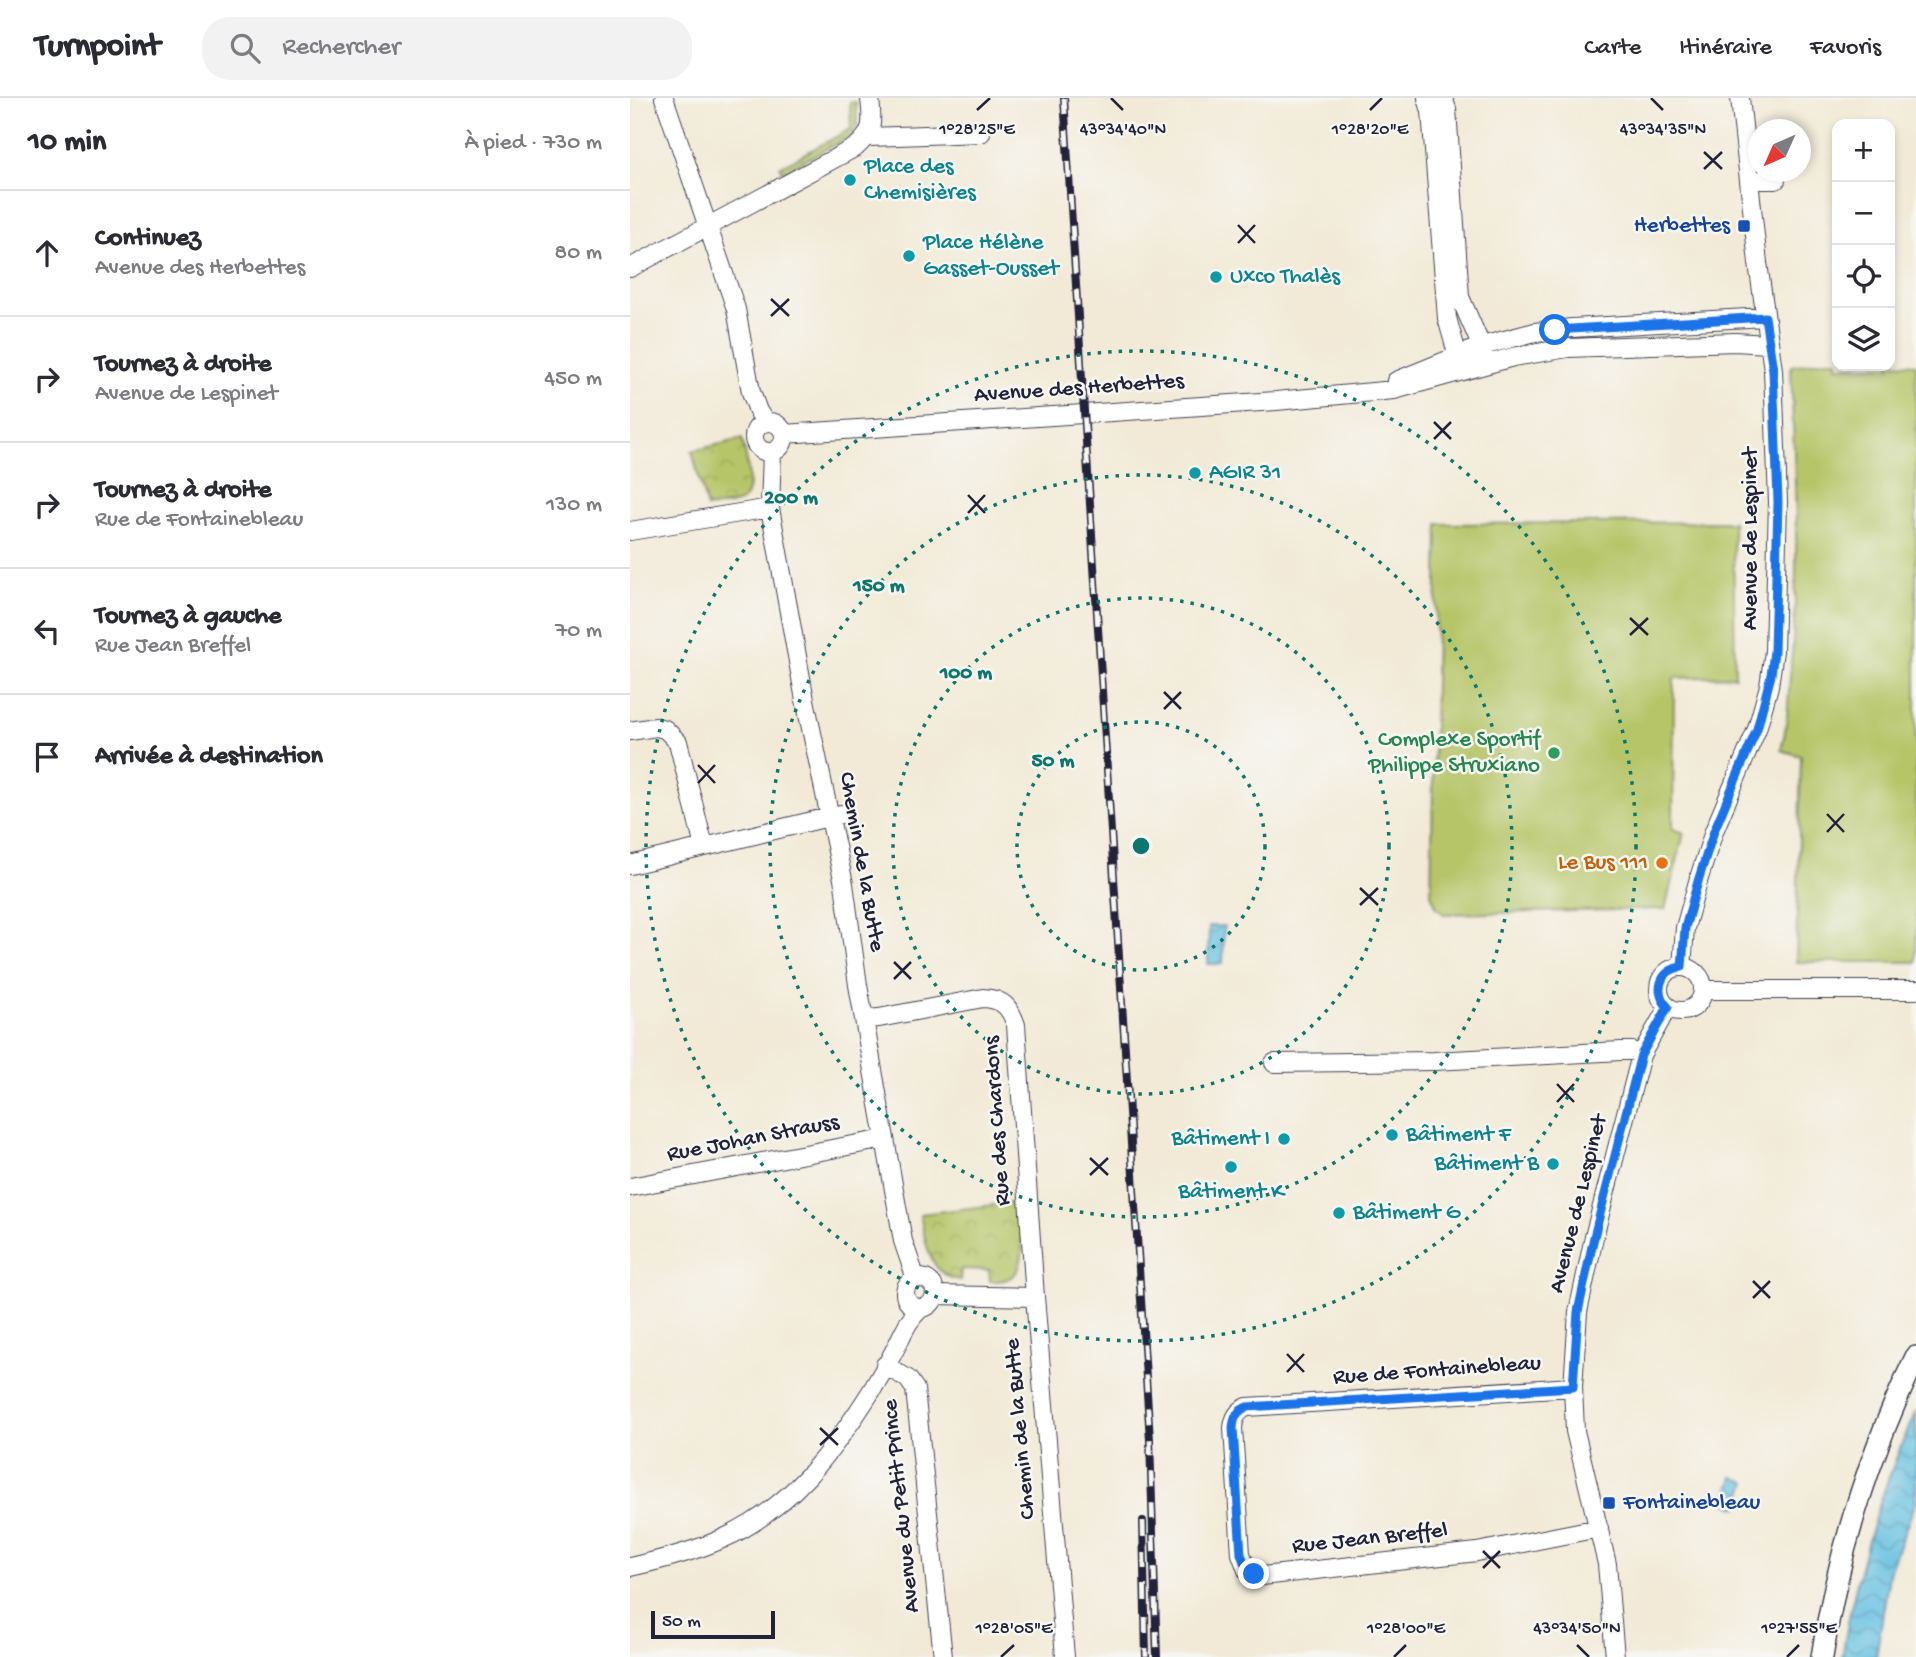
<!DOCTYPE html>
<html lang="fr">
<head>
<meta charset="utf-8">
<style>
	body { margin:0; font-family:"Gochi Hand",sans-serif; background:#f2f2f3; color:#2b2b33 }
	.controls { position:absolute; right:21px; top:21px; display:grid; overflow:hidden; border-radius:14px; box-shadow:0 4px 10px #0003 }
	.controls button { width:63px; height:63px; display:grid; place-items:center; padding:0; border:0; border-bottom:2px solid #e1e1e2; background:#fff; color:#2b2b33; font:35px sans-serif }
	.compass { position:absolute; left:1118px; top:21px; width:63px; height:63px; border-radius:50%; background:#fff; box-shadow:0 4px 10px #0003; rotate:225deg }
	.scale { position:absolute; left:21px; bottom:18px; width:124px; box-sizing:border-box; padding-left:7px; border:4px solid #22223b; border-top:0; font-size:19px; line-height:24px; white-space:nowrap; color:#22223b; -webkit-text-stroke:5px #f6f6f2; paint-order:stroke }
	.stop { position:absolute; width:21px; height:21px; margin:-16px; border:5px solid #1a73e8; border-radius:50%; background:#fff }
	.stop.end { background:#1a73e8; border-color:#fff; box-shadow:0 2px 7px #0008 }
	.list { margin:0; padding:0; list-style:none }
	h2 { display:flex; justify-content:space-between; align-items:center; height:91px; margin:0; padding:0 28px; font-size:30px }
	h2 small { font-size:23px; font-weight:400; color:#7c7c81 }
	.list li { display:grid; grid-template-columns:46px 1fr auto; gap:21px; align-items:center; box-sizing:border-box; height:126px; padding:0 28px; border-top:2px solid #e1e1e2 }
	.list b { display:block; font-size:26px; white-space:nowrap }
	.list p { margin:0; font-size:23px; white-space:nowrap; color:#7c7c81 }
	.list em { font-size:23px; font-style:normal; color:#7c7c81 }
	.icon { flex:none; width:38px; height:38px; fill:none; stroke:currentColor; stroke-width:2; stroke-linecap:round; stroke-linejoin:round }
	.map { position:relative; flex:none; width:1286px; height:1559px; overflow:hidden }
	header { display:flex; align-items:center; gap:42px; box-sizing:border-box; height:98px; padding:0 35px; background:#fff; border-bottom:2px solid #e1e1e2 }
	header strong { font-size:33px }
	nav { display:flex; gap:38px; margin-inline-start:auto; font-size:24px }
	.search { width:490px; height:63px; background:#f2f2f3; display:flex; align-items:center; gap:18px; box-sizing:border-box; padding:0 24px; border-radius:28px; color:#7c7c81; font-size:26px }
	main { display:flex }
	aside { flex:1; background:#fff }
	.map>svg:first-child { display:block }
	.grass { fill:url(#grass-dots); stroke:#6c7451; stroke-width:2 }
	.park { fill:url(#park-crowns); stroke:#6c7451; stroke-width:2 }
	.garden { fill:#b6c567; stroke:#6c7451; stroke-width:2 }
	.water { fill:url(#water-waves); stroke:#42708e; stroke-width:2 }
	.lines { fill:none; stroke-linecap:round; stroke-linejoin:round }
	.minor-casing { stroke:#414052; stroke-width:20 }
	.major-casing { stroke:#414052; stroke-width:24 }
	.minor { stroke:#fff; stroke-width:18 }
	.major { stroke:#fff; stroke-width:21 }
	.rail-casing { stroke:#22223b; stroke-width:8 }
	.rail { stroke:#f6f6f2; stroke-width:5; stroke-dasharray:16; stroke-linecap:butt }
	.route { stroke:#1a73e8; stroke-width:9 }
	.ticks { fill:none; stroke:#22223b; stroke-width:2.5 }
	.ring { fill:none; stroke:#0f766e; stroke-width:3.5; stroke-dasharray:3.5 7 }
	.culture-dot { fill:#0f9aa8; stroke:#f6f6f2; stroke-width:2.5 }
	.transit-dot { fill:#1a4fb4; stroke:#f6f6f2; stroke-width:2.5 }
	.leisure-dot { fill:#2e9e5b; stroke:#f6f6f2; stroke-width:2.5 }
	.food-dot { fill:#e8710a; stroke:#f6f6f2; stroke-width:2.5 }
	.labels { text-anchor:middle; dominant-baseline:central; stroke-width:5; stroke-linejoin:round; paint-order:stroke }
	.culture-label { font-size:23px; fill:#0d838f; stroke:#f6f6f2; text-anchor:start }
	.transit-label { font-size:23px; fill:#164399; stroke:#f6f6f2; text-anchor:end }
	.street-label { font-size:23px; fill:#22223b; stroke:#f6f6f2 }
	.leisure-label { font-size:23px; fill:#27864d; stroke:#f6f6f2; text-anchor:end }
	.food-label { font-size:23px; fill:#c56008; stroke:#f6f6f2; text-anchor:end }
	.ticks-label { font-size:18px; text-anchor:middle; fill:#22223b; stroke:#f6f6f2; stroke-width:5; stroke-linejoin:round; paint-order:stroke }
	.centre { fill:#0f766e; stroke:#f6f6f2; stroke-width:3.5 }
	.ring-label { font-size:21px; text-anchor:middle; font-weight:bold; fill:#0f766e; stroke:#f6f6f2; stroke-width:5; stroke-linejoin:round; paint-order:stroke }
</style>
</head>
<body>
<header>
<strong>Turnpoint</strong>
<div class="search"><svg class="icon" aria-label="search" viewBox="0 0 24 24"><circle cx="10" cy="10" r="6"/><path d="M15 15l6 6"/></svg>Rechercher</div>
<nav><a>Carte</a><a>Itinéraire</a><a>Favoris</a></nav>
</header>
<main>
<aside>
<h2>10 min<small>À pied · 730 m</small></h2>
<ul class="list">
<li><svg class="icon" aria-label="ahead" viewBox="0 0 24 24"><path d="M12 20V5M6 11l6-6 6 6"/></svg><div><b>Continuez</b><p>Avenue des Herbettes</p></div><em>80 m</em></li>
<li><svg class="icon" aria-label="right" viewBox="0 0 24 24"><path d="M7 20v-9h11M14 6l5 5-5 5"/></svg><div><b>Tournez à droite</b><p>Avenue de Lespinet</p></div><em>450 m</em></li>
<li><svg class="icon" aria-label="right" viewBox="0 0 24 24"><path d="M7 20v-9h11M14 6l5 5-5 5"/></svg><div><b>Tournez à droite</b><p>Rue de Fontainebleau</p></div><em>130 m</em></li>
<li><svg class="icon" aria-label="left" viewBox="0 0 24 24"><path d="M17 20v-9H6M10 6l-5 5 5 5"/></svg><div><b>Tournez à gauche</b><p>Rue Jean Breffel</p></div><em>70 m</em></li>
<li><svg class="icon" aria-label="arrive" viewBox="0 0 24 24"><path d="M6 21V4h12l-3 4 3 4H6"/></svg><div><b>Arrivée à destination</b></div></li>
</ul>
</aside>
<div class="map">
<svg width="1286" height="1559" viewBox="0 0 1286 1559">
	<defs>
		<pattern id="grass-dots" width="8" height="8" patternUnits="userSpaceOnUse" patternTransform="scale(1.75)"><rect width="8" height="8" fill="#b6c567"/><path d="M2 2h.1M6 6h.1" fill="none" stroke="#9ca95a" stroke-width="1.8" stroke-linecap="round"/></pattern>
		<pattern id="park-crowns" width="20" height="18" patternUnits="userSpaceOnUse" patternTransform="scale(1.75)"><rect width="20" height="18" fill="#b6c567"/><path d="M2 6a3 3 0 1 1 6 0M12 15a3 3 0 1 1 6 0" fill="none" stroke="#9ca95a"/></pattern>
		<pattern id="water-waves" width="16" height="10" patternUnits="userSpaceOnUse" patternTransform="scale(1.75)"><rect width="16" height="10" fill="#62bfe0"/><path d="M0 5q4-4 8 0t8 0" fill="none" stroke="#509bb7"/></pattern>
	</defs>
	<rect width="100%" height="100%" fill="#f6f6f2"/>
	<filter id="ink" filterUnits="userSpaceOnUse"><feTurbulence type="fractalNoise" baseFrequency=".0143" numOctaves="2"/><feDisplacementMap in="SourceGraphic" scale="14" xChannelSelector="R" yChannelSelector="G"/><feConvolveMatrix kernelMatrix="1 2 1 2 8 2 1 2 1" color-interpolation-filters="sRGB"/></filter>
	<filter id="wash" filterUnits="userSpaceOnUse"><feTurbulence type="fractalNoise" baseFrequency=".00686" numOctaves="4" result="noise"/><feDisplacementMap in="SourceGraphic" scale="28" xChannelSelector="R" yChannelSelector="G"/><feGaussianBlur stdDeviation="1.57" result="paint"/><feColorMatrix in="noise" values="0 0 0 0 0 0 0 0 0 0 0 0 0 0 0 0 0 1.4 0 .05"/><feComposite in="paint" operator="in"/></filter>
	<g filter="url(#wash)">
		<rect width="100%" height="100%" fill="#f2ead7"/>
		<path class="grass" d="M 226,4 L 227,27 L 222,37 L 153,74 L 150,69 L 221,31 L 220,5 Z"/>
		<path class="park" d="M 112,341 C 115,356 127,395 110,404 C 101,408 86,408 77,410 L 62,353 Z
			M 388,1104 C 390,1135 406,1187 360,1183 L 359,1172 L 331,1171 L 330,1182 C 298,1178 295,1141 290,1116 Z"/>
		<path class="garden" d="M 1196,262 L 1207,262 L 1207,268 L 1260,268 L 1260,265 L 1286,266 L 1286,864 L 1166,864 L 1171,658 L 1151,652 C 1159,622 1158,598 1161,567 C 1171,468 1164,368 1161,268 Z
			M 1103,424 L 1105,578 L 1044,580 L 1043,731 L 1054,735 L 1035,811 L 814,816 L 807,810 L 801,796 L 808,426 Z"/>
		<path class="water" d="M 579,828 L 594,828 L 593,866 L 578,866 Z
			M 1286,1313 L 1286,1404 L 1260,1471 L 1246,1559 L 1212,1559 C 1225,1474 1251,1391 1286,1313 Z
			M 1103,1379 L 1117,1384 L 1108,1410 L 1094,1404 Z"/>
	</g>
	<g filter="url(#ink)">
		<g class="lines">
			<defs>
				<path id="minor" d="M 34,0 L 106,211 L 121,294 L 128,313 L 135,324
					M 797,0 L 801,13 L 817,220 L 830,266
					M 813,0 L 817,11 L 830,199 L 856,259
					M 239,39 L 351,35
					M 1119,82 L 1146,82
					M 0,170 L 226,49 C 245,33 242,23 240,0
					M 766,283 L 852,248 L 905,234 L 942,230 L 1135,219
					M124 339a15 15 0 1 1 30 0a15 15 0 1 1-30 0Z
					M 154,336 L 646,303 L 764,292 L 883,259 L 938,250 L 1105,244 L 1138,246
					M 142,354 L 140,410 L 175,602 L 214,786 L 228,887 L 273,1143 L 286,1181
					M 0,433 L 140,410
					M 0,633 L 26,629 L 35,631 L 48,644 L 74,749
					M 0,767 L 211,716
					M 1052,869 L 1055,830 L 1069,780 L 1084,733 L 1127,631 L 1139,588 L 1144,553 L 1148,404 L 1143,272 L 1128,165 L 1110,0
					M1029 891a22 22 0 1 1 44 0a22 22 0 1 1-44 0Z
					M 1073,892 L 1286,892
					M 234,921 L 249,920 L 353,900 C 373,901 380,909 386,927 L 405,1199 L 435,1559
					M 644,965 L 804,963 L 991,953 L 1002,953 L 1011,957
					M 0,1089 L 255,1041
					M275 1195a15 15 0 1 1 30 0a15 15 0 1 1-30 0Z
					M 305,1197 L 405,1199
					M 255,1267 L 278,1281 L 285,1291 L 313,1559
					M 943,1289 L 617,1309 C 607,1313 604,1320 603,1330 L 611,1456 L 617,1472 L 632,1478 L 847,1454 L 969,1430
					M 0,1469 C 31,1462 63,1454 92,1441 C 159,1412 204,1352 242,1292 C 249,1280 257,1267 263,1255 C 273,1237 275,1225 291,1210
					M 985,1559 L 977,1466 L 945,1333 L 943,1289 L 948,1214 L 964,1139 L 1011,957 L 1038,909"/>
				<path id="major" d="M 1192,1559 C 1208,1454 1240,1354 1286,1259"/>
			</defs>
			<use href="#minor" class="minor-casing"/>
			<use href="#major" class="major-casing"/>
			<use href="#minor" class="minor"/>
			<use href="#major" class="major"/>
			<defs>
				<path id="rail" d="M 434,0 L 520,1342 L 527,1559
					M 513,1423 L 516,1559"/>
			</defs>
			<use href="#rail" class="rail-casing"/>
			<use href="#rail" class="rail"/>
		</g>
	</g>
	<g class="lines" filter="url(#ink)">
		<path class="route" d="M 624,1476 L 617,1472 L 611,1456 L 603,1330 C 604,1319 607,1313 617,1309 L 943,1289 L 948,1214 L 964,1139 L 1011,957 L 1038,909 C 1023,894 1030,871 1052,869 L 1055,830 L 1069,780 L 1084,733 L 1127,631 L 1141,577 L 1144,553 L 1148,404 L 1143,272 L 1135,219 L 925,232"/>
	</g>
	<path class="ticks" d="M 481,0 L 493,12M 1021,0 L 1033,12M 347,12 L 360,0M 740,12 L 752,0M 1074,54 L 1092,71M 1074,71 L 1092,54M 608,127 L 625,145M 608,145 L 625,127M 141,201 L 159,218M 141,218 L 159,201M 804,324 L 821,341M 804,341 L 821,324M 338,397 L 355,415M 338,415 L 355,397M 1000,520 L 1018,537M 1000,537 L 1018,520M 534,594 L 551,611M 534,611 L 551,594M 68,667 L 85,685M 68,685 L 85,667M 1197,716 L 1214,734M 1197,734 L 1214,716M 730,790 L 748,807M 730,807 L 748,790M 264,864 L 281,881M 264,881 L 281,864M 927,986 L 944,1004M 927,1004 L 944,986M 460,1060 L 478,1077M 460,1077 L 478,1060M 1123,1183 L 1140,1200M 1123,1200 L 1140,1183M 657,1256 L 674,1274M 657,1274 L 674,1256M 190,1330 L 208,1347M 190,1347 L 208,1330M 853,1453 L 870,1470M 853,1470 L 870,1453M 947,1547 L 959,1559M 371,1559 L 384,1547M 764,1559 L 776,1547M 1157,1559 L 1169,1547"/>
	<g class="ring">
		<circle cx="511" cy="748" r="124"/>
		<circle cx="511" cy="748" r="248"/>
		<circle cx="511" cy="748" r="371"/>
		<circle cx="511" cy="748" r="495"/>
	</g>
	<g class="culture-dot">
		<circle cx="220" cy="82" r="7"/>
		<circle cx="279" cy="158" r="7"/>
		<circle cx="586" cy="179" r="7"/>
		<circle cx="565" cy="375" r="7"/>
		<circle cx="762" cy="1037" r="7"/>
		<circle cx="654" cy="1041" r="7"/>
		<circle cx="923" cy="1066" r="7"/>
		<circle cx="601" cy="1069" r="7"/>
		<circle cx="709" cy="1115" r="7"/>
	</g>
	<g class="transit-dot">
		<rect x="1107" y="121" width="14" height="14" rx="3.5"/>
		<rect x="972" y="1398" width="14" height="14" rx="3.5"/>
	</g>
	<circle class="leisure-dot" cx="924" cy="655" r="7"/>
	<circle class="food-dot" cx="1032" cy="765" r="7"/>
	<g class="labels">
		<g class="culture-label">
			<text x="234" y="69">Place des<tspan x="234" dy="26">Chemisières</tspan></text>
			<text x="293" y="145">Place Hélène<tspan x="293" dy="26">Gasset-Ousset</tspan></text>
			<text x="600" y="179">Uxco Thalès</text>
			<text x="579" y="375">AGIR 31</text>
			<text x="776" y="1037">Bâtiment F</text>
			<text x="640" y="1041" text-anchor="end">Bâtiment I</text>
			<text x="909" y="1066" text-anchor="end">Bâtiment B</text>
			<text x="601" y="1094" text-anchor="middle">Bâtiment K</text>
			<text x="723" y="1115">Bâtiment G</text>
		</g>
		<g class="transit-label">
			<text x="1100" y="128">Herbettes</text>
			<text x="993" y="1405" text-anchor="start">Fontainebleau</text>
		</g>
		<g class="street-label">
			<text transform="translate(449 291) rotate(-4)">Avenue des Herbettes</text>
			<text transform="translate(1121 441) rotate(-90)">Avenue de Lespinet</text>
			<text transform="translate(231 764) rotate(80)">Chemin de la Butte</text>
			<text transform="translate(368 1023) rotate(-94)">Rue des Chardons</text>
			<text transform="translate(123 1041) rotate(-11)">Rue Johan Strauss</text>
			<text transform="translate(949 1106) rotate(-76)">Avenue de Lespinet</text>
			<text transform="translate(807 1273) rotate(-4)">Rue de Fontainebleau</text>
			<text transform="translate(391 1331) rotate(-95)">Chemin de la Butte</text>
			<text transform="translate(272 1408) rotate(-96)">Avenue du Petit Prince</text>
			<text transform="translate(740 1441) rotate(-6)">Rue Jean Breffel</text>
		</g>
		<g class="leisure-label">
			<text x="910" y="642">Complexe Sportif<tspan x="910" dy="26">Philippe Struxiano</tspan></text>
		</g>
		<g class="food-label">
			<text x="1018" y="765">Le Bus 111</text>
		</g>
	</g>
	<g class="ticks-label">
		<text x="347" y="36">1°28'25"E</text>
		<text x="493" y="36">43°34'40"N</text>
		<text x="1033" y="36">43°34'35"N</text>
		<text x="740" y="36">1°28'20"E</text>
		<text x="384" y="1535">1°28'05"E</text>
		<text x="776" y="1535">1°28'00"E</text>
		<text x="1169" y="1535">1°27'55"E</text>
		<text x="947" y="1535">43°34'50"N</text>
	</g>
	<circle cx="511" cy="748" r="10" class="centre"/>
	<g class="ring-label">
		<text x="161" y="405">200 m</text>
		<text x="249" y="493">150 m</text>
		<text x="336" y="580">100 m</text>
		<text x="423" y="668">50 m</text>
	</g>
</svg>
<div class="controls">
<button>+</button>
<button>−</button>
<button><svg class="icon" aria-label="locate" viewBox="0 0 24 24"><circle cx="12" cy="12" r="6"/><path d="M12 2v4M12 18v4M2 12h4M18 12h4"/></svg></button>
<button><svg class="icon" aria-label="layers" viewBox="0 0 24 24"><path d="M12 4l9 5-9 5-9-5zM3 14l9 5 9-5"/></svg></button>
</div>
<svg class="compass" viewBox="-18 -18 36 36"><path d="M0-13l5 13h-10z" fill="#e53935"/><path d="M0 13l5-13h-10z" fill="#7c7c81"/></svg>
<div class="scale">50 m</div>
<div class="stop" style="left:925px;top:232px"></div>
<div class="stop end" style="left:624px;top:1476px"></div>
</div>
</main>
</body>
</html>
